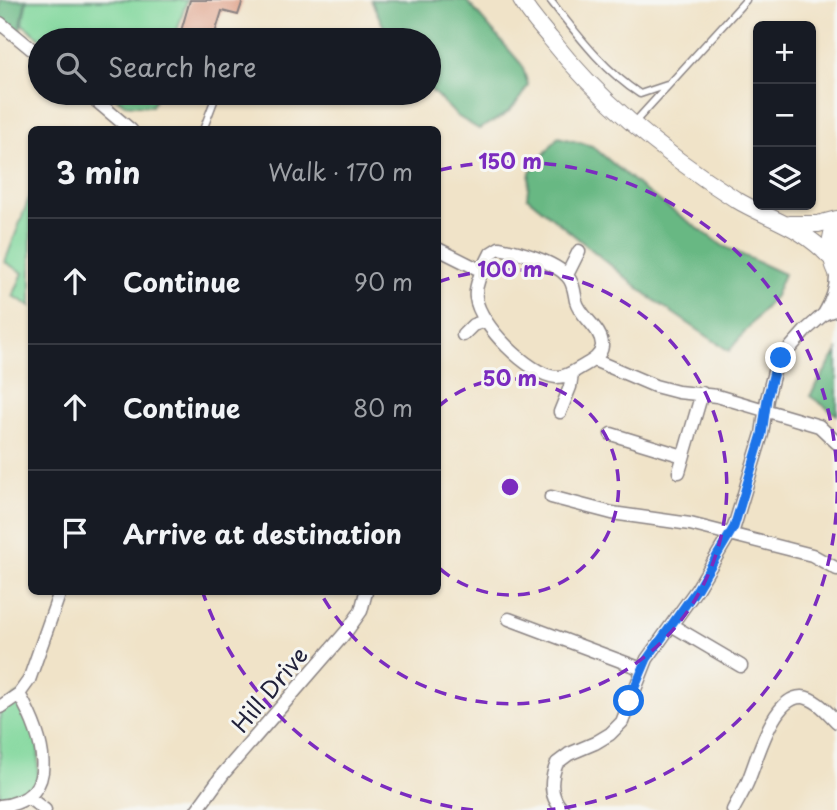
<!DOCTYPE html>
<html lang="en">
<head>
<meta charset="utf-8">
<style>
	body { margin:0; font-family:"Playpen Sans",sans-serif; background:#20242c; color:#f1f3f6 }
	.controls { position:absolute; right:21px; top:21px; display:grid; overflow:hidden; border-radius:10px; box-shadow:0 2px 5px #0004 }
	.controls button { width:63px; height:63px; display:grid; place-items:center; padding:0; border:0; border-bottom:2px solid #363941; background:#171b24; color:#f1f3f6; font:35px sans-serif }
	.stop { position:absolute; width:21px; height:21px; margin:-16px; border:5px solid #1a73e8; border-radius:50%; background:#fff }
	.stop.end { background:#1a73e8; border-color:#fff; box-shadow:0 2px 7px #0008 }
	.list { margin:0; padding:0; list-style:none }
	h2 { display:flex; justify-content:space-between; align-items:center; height:91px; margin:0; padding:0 28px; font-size:30px }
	h2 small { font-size:23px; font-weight:400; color:#9ea1a6 }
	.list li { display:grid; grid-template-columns:46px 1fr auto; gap:21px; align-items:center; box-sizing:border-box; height:126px; padding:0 28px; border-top:2px solid #363941 }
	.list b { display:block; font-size:26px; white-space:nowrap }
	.list em { font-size:23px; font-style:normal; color:#9ea1a6 }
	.icon { flex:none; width:38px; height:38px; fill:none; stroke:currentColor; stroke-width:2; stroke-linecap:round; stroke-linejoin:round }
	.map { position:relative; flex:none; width:837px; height:810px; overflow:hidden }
	.search { position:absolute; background:#171b24; box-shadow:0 2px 5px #0004; left:28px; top:28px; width:413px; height:77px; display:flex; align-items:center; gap:18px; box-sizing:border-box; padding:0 24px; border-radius:38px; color:#9ea1a6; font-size:26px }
	.panel { position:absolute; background:#171b24; box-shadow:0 2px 5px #0004; left:28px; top:126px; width:413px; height:469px; border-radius:10px }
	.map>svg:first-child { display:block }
	.green { fill:#80d79b; stroke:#517c6b; stroke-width:2 }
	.forest { fill:#68b883; stroke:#456d5f; stroke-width:2 }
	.building { fill:#de9a7f }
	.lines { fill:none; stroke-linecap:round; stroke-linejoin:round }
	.lane-casing { stroke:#898282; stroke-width:9 }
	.street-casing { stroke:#898282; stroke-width:15 }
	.secondary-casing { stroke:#898282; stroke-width:18 }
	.lane { stroke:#fff; stroke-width:6 }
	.street { stroke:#fff; stroke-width:12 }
	.secondary { stroke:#fff; stroke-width:16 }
	.route { stroke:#1a73e8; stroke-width:9 }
	.ring { fill:none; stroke:#7b2cbf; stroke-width:3.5; stroke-dasharray:12 9 }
	.labels { text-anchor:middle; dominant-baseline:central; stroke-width:6; stroke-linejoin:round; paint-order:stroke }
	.street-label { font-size:23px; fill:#22223b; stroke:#f6f6f2 }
	.centre { fill:#7b2cbf; stroke:#f6f6f2; stroke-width:3.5 }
	.ring-label { font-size:21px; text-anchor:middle; font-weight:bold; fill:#7b2cbf; stroke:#f6f6f2; stroke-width:6; stroke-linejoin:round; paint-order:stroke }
</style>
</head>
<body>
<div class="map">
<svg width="837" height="810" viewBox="0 0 837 810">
	<rect width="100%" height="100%" fill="#f6f6f2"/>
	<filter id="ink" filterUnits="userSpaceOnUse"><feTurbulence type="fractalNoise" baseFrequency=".0143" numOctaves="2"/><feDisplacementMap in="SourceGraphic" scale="14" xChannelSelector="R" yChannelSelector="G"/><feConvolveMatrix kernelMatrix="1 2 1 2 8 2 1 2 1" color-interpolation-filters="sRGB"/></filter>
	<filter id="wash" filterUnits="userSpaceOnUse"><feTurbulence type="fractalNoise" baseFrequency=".00686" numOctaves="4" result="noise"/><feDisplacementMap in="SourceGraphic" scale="28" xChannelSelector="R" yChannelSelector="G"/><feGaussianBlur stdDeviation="1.57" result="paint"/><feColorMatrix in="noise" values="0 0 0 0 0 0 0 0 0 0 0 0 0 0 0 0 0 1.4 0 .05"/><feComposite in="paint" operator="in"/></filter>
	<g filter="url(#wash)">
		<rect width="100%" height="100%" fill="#f0e3c8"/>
		<path class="green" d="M 27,0 L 187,0 L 174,40 L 43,40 L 22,24 Z
			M 110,93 L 157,93 L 152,106 L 125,104 Z
			M 31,193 L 31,306 L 13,296 L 23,273 L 5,262 Z
			M 19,694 L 39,742 L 37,788 L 0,806 L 0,707 Z"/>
		<path class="forest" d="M 0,0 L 26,0 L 19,35 L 0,23 Z
			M 371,0 L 466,0 L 522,65 L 528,85 C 514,111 505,116 479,129 L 457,116 L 429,88 L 429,40 L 390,40 Z
			M 558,137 L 592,146 L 644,190 L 723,246 L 784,274 L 775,296 L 729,351 L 651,298 L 527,197 L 530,172 Z
			M 837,351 L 837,415 L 810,396 Z"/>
		<g id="blocks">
			<path class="building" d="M 190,0 L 243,0 L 238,15 L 222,11 L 213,40 L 181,31 Z"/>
		</g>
	</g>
	<g filter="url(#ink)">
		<use href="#blocks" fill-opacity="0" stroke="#898282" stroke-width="2"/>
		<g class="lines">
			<defs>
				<path id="lane" d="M 550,0 C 577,34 603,70 640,94 L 667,85
					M 634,123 L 746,0
					M 203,130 L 217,93"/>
				<path id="street" d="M 0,23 L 40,56
					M 87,93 L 131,130
					M 499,248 C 518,251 555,262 567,276 C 574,283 574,292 576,301 C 580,317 603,329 602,346 C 601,356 592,361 585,365 C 576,370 566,378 556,377 C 529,375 479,324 476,298 C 474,283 485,266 491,253 Z
					M 438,249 L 482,271
					M 567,275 L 579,251
					M 824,314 C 832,300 837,288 836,272
					M 463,335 L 473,325 L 485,321
					M 594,360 L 655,386 L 678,392 L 717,396 L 819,426 L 837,443
					M 560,412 L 570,387 L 572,374
					M 611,434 L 683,456
					M 679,472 L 702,393
					M 551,497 L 612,513 L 690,524 L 812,555 L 837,569
					M 509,619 L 642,669
					M 673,626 L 741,666
					M 0,707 L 19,694 L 29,680 L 60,592
					M 29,798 L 45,810
					M 0,806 C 66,799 41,733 19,694
					M 197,810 L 223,774 L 346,632 L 361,611 L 366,592
					M 563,810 C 549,797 550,780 557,763 L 569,754 L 595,743 L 610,734 L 622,722 L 647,659 L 697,589 L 734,527 L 762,434 L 767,399 L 774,372 L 781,358 L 806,330 L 824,314 L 837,309
					M 733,810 C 738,800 744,791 748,781 C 757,760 773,696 802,697 C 816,698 828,713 837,722"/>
				<path id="secondary" d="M 521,0 C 529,14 540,26 550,38 C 601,103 666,155 735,199 C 770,220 800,225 830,257
					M 837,222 C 827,239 829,256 837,273
					M 790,224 L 818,224 L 837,219"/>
			</defs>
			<use href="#lane" class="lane-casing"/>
			<use href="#street" class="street-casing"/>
			<use href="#secondary" class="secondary-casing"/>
			<use href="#lane" class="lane"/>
			<use href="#street" class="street"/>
			<use href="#secondary" class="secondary"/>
		</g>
	</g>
	<g class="lines" filter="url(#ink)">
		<path class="route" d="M 629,701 L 647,659 L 697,589 L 734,527 L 762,434 L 767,399 L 774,372 L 781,358"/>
	</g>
	<g class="ring">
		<path d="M438 407A108 108 0 1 1 438 567"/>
		<path d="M438 282A217 217 0 1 1 320 592"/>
		<path d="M473 810A325 325 0 0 1 203 593M440 170A325 325 0 1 1 547 810"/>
	</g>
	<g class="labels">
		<g class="street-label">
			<text transform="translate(269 689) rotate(-50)">Hill Drive</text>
		</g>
	</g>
	<circle cx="510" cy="487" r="10" class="centre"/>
	<g class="ring-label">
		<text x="510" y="169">150 m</text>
		<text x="510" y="277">100 m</text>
		<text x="510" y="386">50 m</text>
	</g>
</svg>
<div class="controls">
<button>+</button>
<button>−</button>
<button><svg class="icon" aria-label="layers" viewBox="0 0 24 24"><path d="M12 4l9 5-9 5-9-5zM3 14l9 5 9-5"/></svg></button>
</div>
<div class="stop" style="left:629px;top:701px"></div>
<div class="stop end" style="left:781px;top:358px"></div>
<div class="search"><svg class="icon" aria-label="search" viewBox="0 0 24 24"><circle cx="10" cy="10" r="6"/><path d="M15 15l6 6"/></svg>Search here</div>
<section class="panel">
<h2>3 min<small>Walk · 170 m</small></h2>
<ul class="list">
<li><svg class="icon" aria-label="ahead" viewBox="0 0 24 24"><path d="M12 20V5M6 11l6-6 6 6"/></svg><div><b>Continue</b></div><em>90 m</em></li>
<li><svg class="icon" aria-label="ahead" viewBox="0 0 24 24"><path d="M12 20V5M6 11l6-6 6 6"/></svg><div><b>Continue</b></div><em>80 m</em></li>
<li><svg class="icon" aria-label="arrive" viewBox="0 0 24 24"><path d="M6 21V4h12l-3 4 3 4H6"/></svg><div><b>Arrive at destination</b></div></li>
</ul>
</section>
</div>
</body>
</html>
